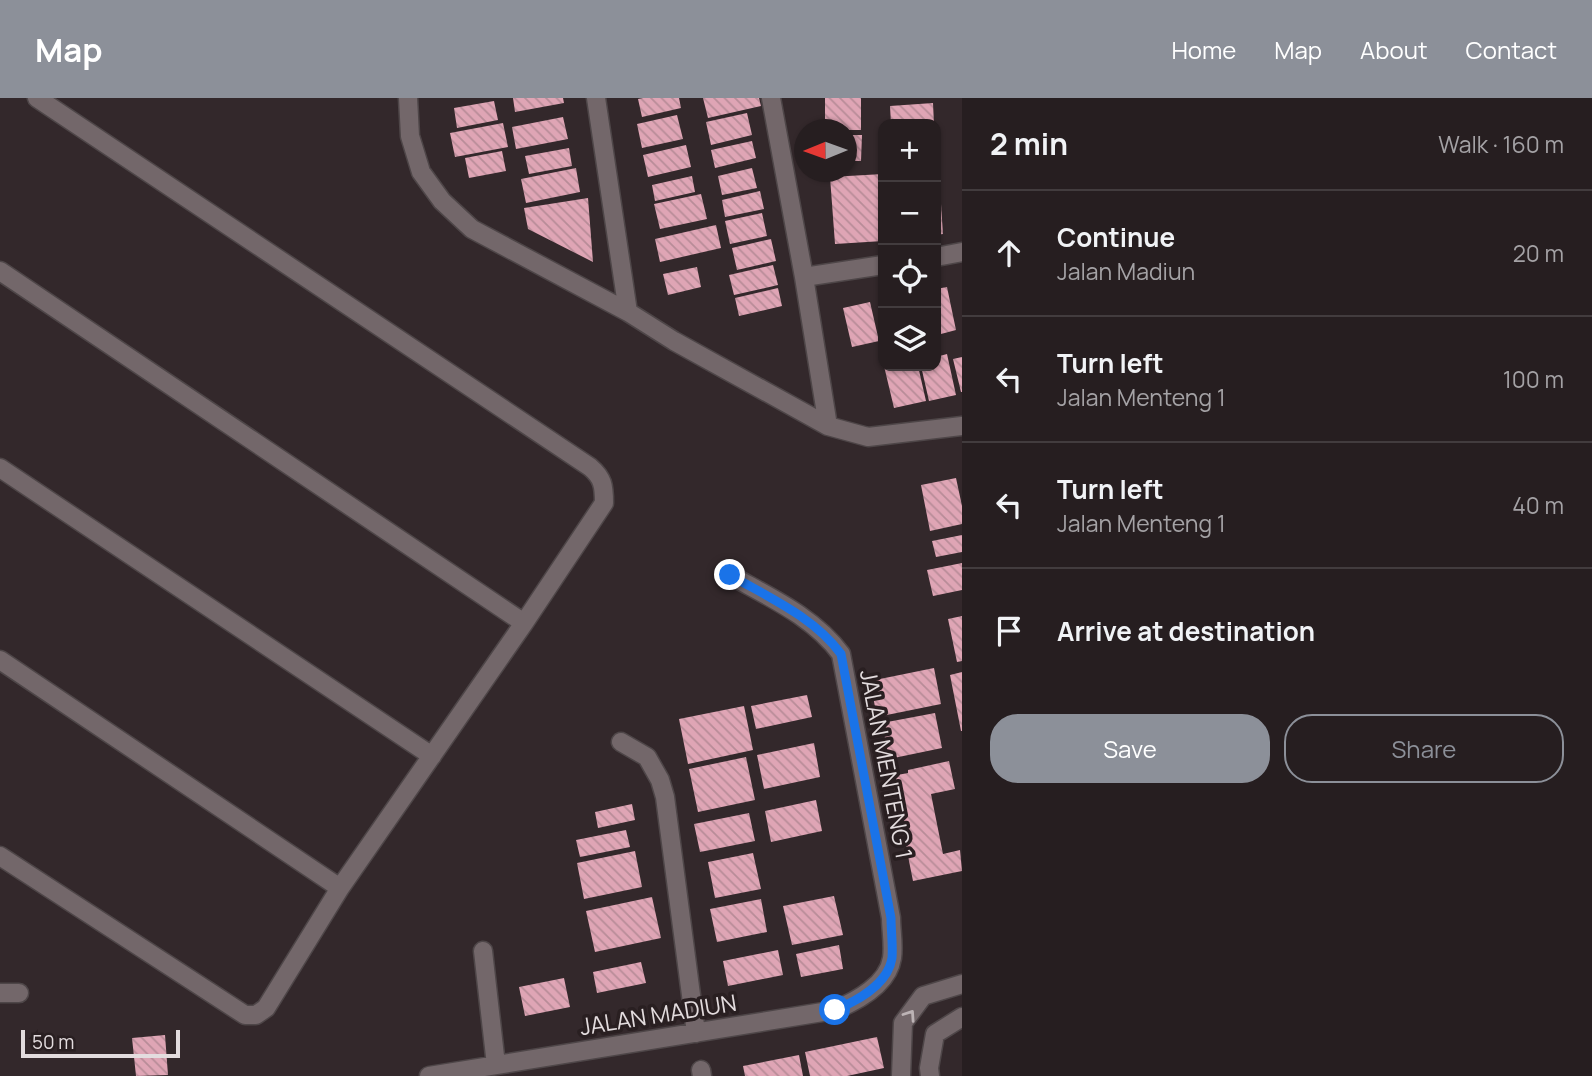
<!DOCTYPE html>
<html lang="en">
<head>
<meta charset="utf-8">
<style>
	body { margin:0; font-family:Manrope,sans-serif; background:#2e2729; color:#f1f3f6 }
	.controls { position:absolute; right:21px; top:21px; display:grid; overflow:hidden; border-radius:14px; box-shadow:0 2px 5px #0004 }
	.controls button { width:63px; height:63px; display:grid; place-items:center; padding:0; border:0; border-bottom:2px solid #423c3e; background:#261e20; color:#f1f3f6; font:35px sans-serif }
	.compass { position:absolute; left:794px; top:21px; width:63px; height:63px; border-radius:50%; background:#261e20; box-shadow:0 2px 5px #0004; rotate:269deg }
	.scale { position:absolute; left:21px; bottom:18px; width:159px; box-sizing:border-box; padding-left:7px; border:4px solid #e3dcde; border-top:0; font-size:19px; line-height:24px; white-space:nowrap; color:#e3dcde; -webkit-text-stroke:5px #291f21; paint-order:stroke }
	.stop { position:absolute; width:21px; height:21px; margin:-16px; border:5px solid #1a73e8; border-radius:50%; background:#fff }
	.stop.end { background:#1a73e8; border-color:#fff; box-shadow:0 2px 7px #0008 }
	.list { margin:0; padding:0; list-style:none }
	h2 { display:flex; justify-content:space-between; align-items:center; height:91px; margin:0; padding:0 28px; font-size:30px }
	h2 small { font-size:23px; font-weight:400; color:#a4a2a5 }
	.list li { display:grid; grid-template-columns:46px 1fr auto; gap:21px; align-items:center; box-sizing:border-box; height:126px; padding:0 28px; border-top:2px solid #423c3e }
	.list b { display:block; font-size:26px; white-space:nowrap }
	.list p { margin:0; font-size:23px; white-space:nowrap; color:#a4a2a5 }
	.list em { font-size:23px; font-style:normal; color:#a4a2a5 }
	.actions { display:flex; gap:14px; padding:21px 28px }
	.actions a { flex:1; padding:16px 0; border:2px solid #8c9099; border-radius:28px; text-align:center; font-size:24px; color:#8c9099 }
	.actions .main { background:#8c9099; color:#fff }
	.icon { flex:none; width:38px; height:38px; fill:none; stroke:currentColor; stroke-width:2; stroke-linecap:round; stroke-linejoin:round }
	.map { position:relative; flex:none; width:962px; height:978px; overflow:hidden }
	header { display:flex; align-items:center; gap:42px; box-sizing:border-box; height:98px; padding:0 35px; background:#8c9099; color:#fff }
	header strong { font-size:33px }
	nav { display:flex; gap:38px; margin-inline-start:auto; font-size:24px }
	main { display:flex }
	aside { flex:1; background:#261e20 }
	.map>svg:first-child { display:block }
	.building { fill:url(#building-back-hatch) }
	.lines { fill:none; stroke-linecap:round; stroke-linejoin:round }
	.minor-casing { stroke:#4e4648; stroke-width:21 }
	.minor { stroke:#73676a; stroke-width:18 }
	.oneway { stroke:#bcb3b5 }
	.route { stroke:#1a73e8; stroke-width:9 }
	.labels { text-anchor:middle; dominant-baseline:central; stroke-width:7; stroke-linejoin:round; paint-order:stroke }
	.street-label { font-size:23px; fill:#e3dcde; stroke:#291f21 }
</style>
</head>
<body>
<header>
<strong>Map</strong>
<nav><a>Home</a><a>Map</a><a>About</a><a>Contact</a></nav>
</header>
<main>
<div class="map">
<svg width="962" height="978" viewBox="0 0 962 978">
	<defs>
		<pattern id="building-back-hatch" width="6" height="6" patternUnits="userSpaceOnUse" patternTransform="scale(1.75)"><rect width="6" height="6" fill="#dfa5b5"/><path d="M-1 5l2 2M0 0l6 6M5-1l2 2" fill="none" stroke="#b88c98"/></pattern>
	</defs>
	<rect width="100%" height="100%" fill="#33282b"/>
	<path class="building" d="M 513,0 L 563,0 L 564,5 L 515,14 Z
		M 643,0 L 679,0 L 681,10 L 642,19 L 638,1 Z
		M 703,0 L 759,0 L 761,8 L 708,20 Z
		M 825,0 L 861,0 L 861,32 L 825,32 Z
		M 494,3 L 498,22 L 457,30 L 454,10 Z
		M 933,5 L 934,26 L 891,26 L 890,8 Z
		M 747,15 L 752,37 L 711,47 L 706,24 Z
		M 677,17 L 683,41 L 642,50 L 637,26 Z
		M 563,19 L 568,41 L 516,51 L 512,29 Z
		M 503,25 L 508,49 L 455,59 L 450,35 Z
		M 846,37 L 862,37 L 861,63 L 846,63 Z
		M 752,43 L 756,60 L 715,70 L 711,52 Z
		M 686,47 L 691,69 L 648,79 L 643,57 Z
		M 569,50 L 572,68 L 529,76 L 525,58 Z
		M 502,53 L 506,73 L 469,80 L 465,60 Z
		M 576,70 L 580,94 L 526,105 L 521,81 Z
		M 752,70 L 757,90 L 722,97 L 718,78 Z
		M 883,76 L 883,143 L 835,146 L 830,79 Z
		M 692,78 L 695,94 L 655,103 L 652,87 Z
		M 760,93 L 764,111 L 725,119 L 722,102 Z
		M 701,96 L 707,121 L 660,131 L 654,106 Z
		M 588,100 L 593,164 L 528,131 L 524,110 Z
		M 936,106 L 941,106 L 943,136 L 936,137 Z
		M 762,115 L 767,138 L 730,146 L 725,123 Z
		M 716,127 L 721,150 L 660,164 L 655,141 Z
		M 771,141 L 776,163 L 737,172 L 732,150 Z
		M 773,167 L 778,187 L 734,197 L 729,177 Z
		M 697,169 L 701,189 L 668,197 L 663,176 Z
		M 947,189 L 956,232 L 941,236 L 936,210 L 936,191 Z
		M 778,190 L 782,208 L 739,218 L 735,200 Z
		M 870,204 L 879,243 L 852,249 L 843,210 Z
		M 947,256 L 956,297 L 929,303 L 921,268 L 936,268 L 936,259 Z
		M 962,259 L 962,294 L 961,294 L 953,261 Z
		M 884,268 L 918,268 L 926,303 L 894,310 Z
		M 956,380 L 962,408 L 962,426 L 930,433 L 921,387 Z
		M 962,437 L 962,454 L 936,459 L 932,443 Z
		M 962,465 L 962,492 L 933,498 L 927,472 Z
		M 962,518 L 962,563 L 957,564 L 948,521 Z
		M 934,570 L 941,606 L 877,619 L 870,583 Z
		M 962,574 L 962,633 L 961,633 L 950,577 Z
		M 807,597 L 812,619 L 756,631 L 751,608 Z
		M 744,608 L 753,652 L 688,666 L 679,621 Z
		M 935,615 L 942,650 L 889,661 L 882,625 Z
		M 814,645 L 820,679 L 764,691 L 757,657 Z
		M 746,659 L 755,702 L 698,714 L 689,671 Z
		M 949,663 L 955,691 L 931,696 L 943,756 L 960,752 L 962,773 L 913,783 L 892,678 L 908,675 L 908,672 Z
		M 816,702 L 822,733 L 771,744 L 765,713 Z
		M 632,706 L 635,722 L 598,730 L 595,714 Z
		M 749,715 L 755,743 L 700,754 L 694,726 Z
		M 626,732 L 630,749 L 580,759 L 576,742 Z
		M 635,753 L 642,789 L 584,801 L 577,765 Z
		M 753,755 L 761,791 L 715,800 L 708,764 Z
		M 834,798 L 843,837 L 792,847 L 783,808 Z
		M 652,799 L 661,840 L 595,854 L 586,813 Z
		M 761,801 L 767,834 L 717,844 L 710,811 Z
		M 839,847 L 843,871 L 801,879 L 796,856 Z
		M 778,852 L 783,877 L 728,888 L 723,863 Z
		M 641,864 L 646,885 L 597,895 L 593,874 Z
		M 564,880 L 570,909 L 525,918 L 519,889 Z
		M 165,937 L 168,977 L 136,978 L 132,940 Z
		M 877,939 L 884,970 L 847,978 L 810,978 L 805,954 Z
		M 799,957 L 803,978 L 745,978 L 743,968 Z"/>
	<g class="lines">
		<defs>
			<path id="minor" d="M 408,0 L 410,38 L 421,74 L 442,103 L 472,131 L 628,214 L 674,243 L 828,328 L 868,339 L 962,328
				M 596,0 L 628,214
				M 771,0 L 804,179 L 828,328
				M 936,159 L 962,154
				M 0,173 L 524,525
				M 804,179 L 883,167
				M 0,370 L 432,658
				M 0,562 L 340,790
				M 621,644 L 647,659 L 660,682 L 665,699 L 696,935
				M 0,758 L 245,917 L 256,917 L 266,910 L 340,790 L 524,525 L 604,405 C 604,388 603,380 590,369 L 37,0
				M 483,853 L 496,967
				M 0,895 L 19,895
				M 701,972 L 702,978
				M 429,978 L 835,912 C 857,903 888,886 892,860 C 894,847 891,832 891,820 L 841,556 C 814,519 769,499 730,477
				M 901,978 L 903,925 L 923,898 L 962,886
				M 930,978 L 929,970 L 935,936 L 962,919"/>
		</defs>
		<use href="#minor" class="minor-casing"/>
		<use href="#minor" class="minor"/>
	</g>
	<defs><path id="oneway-chevron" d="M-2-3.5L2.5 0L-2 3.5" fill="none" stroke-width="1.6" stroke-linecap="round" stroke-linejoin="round" transform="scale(1.75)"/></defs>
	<use class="oneway" href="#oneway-chevron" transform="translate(910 917) rotate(-56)"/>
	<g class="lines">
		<path class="route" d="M 730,477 C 768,499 814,519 841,556 L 891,820 C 891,832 893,847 892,860 C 888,886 857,903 835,912"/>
	</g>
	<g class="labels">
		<g class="street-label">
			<text transform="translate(887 666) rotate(79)">JALAN MENTENG 1</text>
			<text transform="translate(658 916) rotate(-9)">JALAN MADIUN</text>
		</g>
	</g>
</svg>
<div class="controls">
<button>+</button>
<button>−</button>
<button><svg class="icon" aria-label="locate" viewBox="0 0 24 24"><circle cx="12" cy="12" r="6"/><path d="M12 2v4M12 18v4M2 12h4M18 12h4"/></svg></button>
<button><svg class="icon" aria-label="layers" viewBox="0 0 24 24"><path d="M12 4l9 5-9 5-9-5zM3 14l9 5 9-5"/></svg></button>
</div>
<svg class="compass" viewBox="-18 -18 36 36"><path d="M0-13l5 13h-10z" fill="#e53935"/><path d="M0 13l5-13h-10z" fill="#a4a2a5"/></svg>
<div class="scale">50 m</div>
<div class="stop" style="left:835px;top:912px"></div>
<div class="stop end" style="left:730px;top:477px"></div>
</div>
<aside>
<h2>2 min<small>Walk · 160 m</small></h2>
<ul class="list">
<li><svg class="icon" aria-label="ahead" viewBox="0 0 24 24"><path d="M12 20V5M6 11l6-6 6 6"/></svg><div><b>Continue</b><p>Jalan Madiun</p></div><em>20 m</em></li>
<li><svg class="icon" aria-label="left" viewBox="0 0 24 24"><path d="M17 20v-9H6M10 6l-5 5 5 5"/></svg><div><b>Turn left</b><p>Jalan Menteng 1</p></div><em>100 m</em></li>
<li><svg class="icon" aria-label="left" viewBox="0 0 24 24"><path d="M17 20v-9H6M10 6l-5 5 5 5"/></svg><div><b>Turn left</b><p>Jalan Menteng 1</p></div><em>40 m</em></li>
<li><svg class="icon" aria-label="arrive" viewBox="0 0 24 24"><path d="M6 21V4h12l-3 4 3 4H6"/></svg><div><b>Arrive at destination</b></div></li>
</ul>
<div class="actions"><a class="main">Save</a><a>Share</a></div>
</aside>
</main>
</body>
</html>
